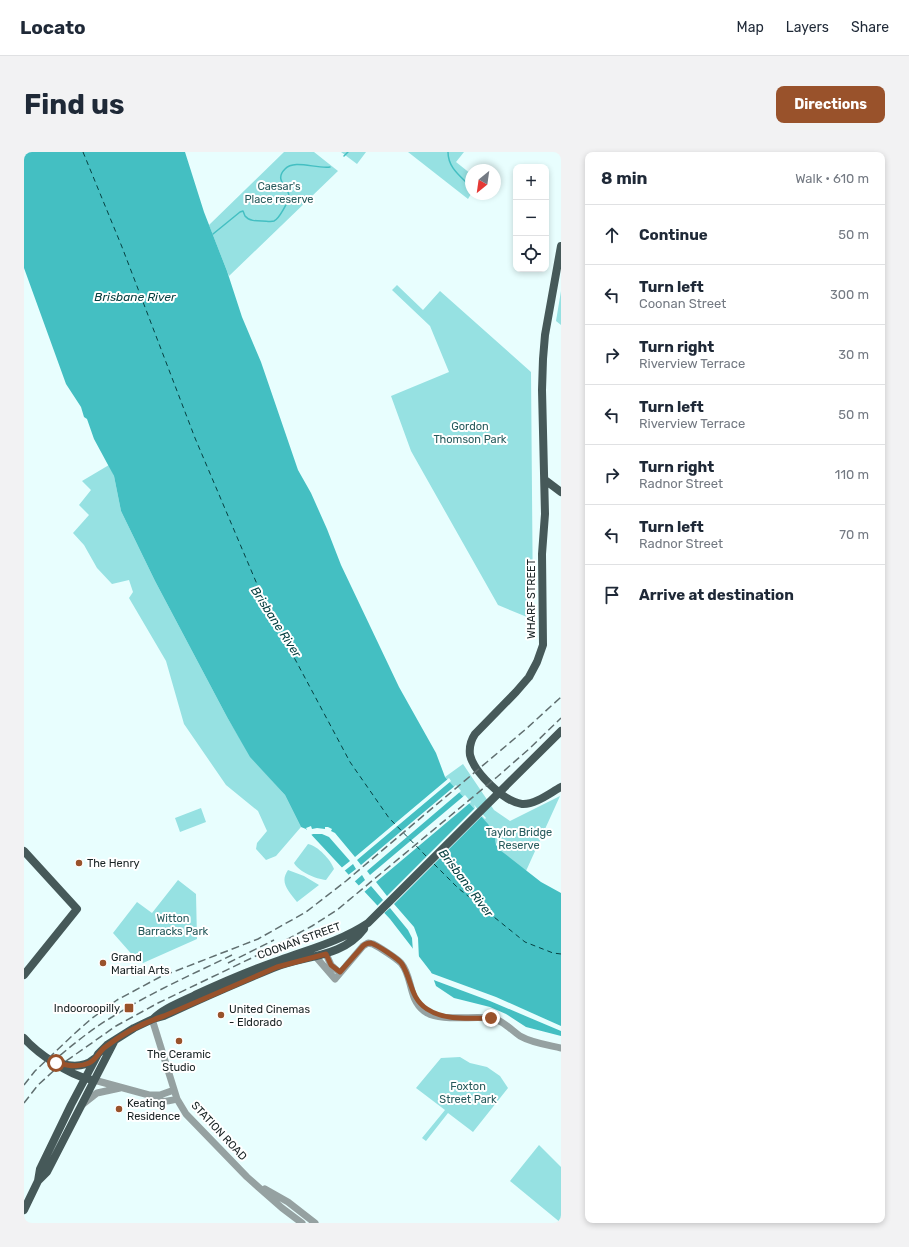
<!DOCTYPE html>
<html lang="en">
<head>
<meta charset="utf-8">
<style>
	body { margin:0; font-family:Rubik,sans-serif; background:#f2f2f3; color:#1f2937 }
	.controls { position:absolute; right:12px; top:12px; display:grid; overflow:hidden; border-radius:8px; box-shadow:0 2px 6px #0003 }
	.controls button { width:36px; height:36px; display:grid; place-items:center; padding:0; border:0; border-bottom:1px solid #e0e1e3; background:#fff; color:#1f2937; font:20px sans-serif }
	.compass { position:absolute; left:441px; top:12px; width:36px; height:36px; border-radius:50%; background:#fff; box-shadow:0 2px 6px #0003; rotate:209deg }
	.stop { position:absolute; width:12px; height:12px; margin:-9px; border:3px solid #99522b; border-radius:50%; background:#fff }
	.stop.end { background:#99522b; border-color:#fff; box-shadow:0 1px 4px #0008 }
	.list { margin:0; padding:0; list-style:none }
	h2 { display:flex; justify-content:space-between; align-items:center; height:52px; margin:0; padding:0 16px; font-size:17px }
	h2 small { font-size:13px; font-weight:400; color:#747a83 }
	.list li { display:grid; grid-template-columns:26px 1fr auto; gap:12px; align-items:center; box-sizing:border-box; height:60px; padding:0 16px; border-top:1px solid #e0e1e3 }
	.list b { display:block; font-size:15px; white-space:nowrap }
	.list p { margin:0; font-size:13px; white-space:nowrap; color:#747a83 }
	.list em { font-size:13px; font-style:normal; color:#747a83 }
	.icon { flex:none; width:22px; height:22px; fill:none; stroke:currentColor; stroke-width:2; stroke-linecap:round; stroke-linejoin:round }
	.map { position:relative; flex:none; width:537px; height:1071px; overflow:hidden; border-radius:8px }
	header { display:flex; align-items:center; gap:24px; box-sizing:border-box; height:56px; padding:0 20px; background:#fff; border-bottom:1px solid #e0e1e3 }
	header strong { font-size:19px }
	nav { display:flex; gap:22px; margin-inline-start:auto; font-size:14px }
	.intro { display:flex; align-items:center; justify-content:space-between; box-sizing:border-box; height:96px; padding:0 24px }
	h1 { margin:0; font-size:28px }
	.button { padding:10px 18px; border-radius:8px; background:#99522b; color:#fff; font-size:14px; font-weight:700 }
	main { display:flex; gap:24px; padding:0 24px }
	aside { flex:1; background:#fff; border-radius:8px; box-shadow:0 2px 6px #0003 }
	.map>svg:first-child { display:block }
	.green { fill:#96e1e2 }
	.water { fill:#44bfc2 }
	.pier { fill:#e8fefe }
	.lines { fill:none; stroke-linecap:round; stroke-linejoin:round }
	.stream { stroke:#44bfc2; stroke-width:1.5 }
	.ferry { stroke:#064041; stroke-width:1; stroke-dasharray:5 4; stroke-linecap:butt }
	.minor { stroke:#95a1a1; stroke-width:7 }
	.major { stroke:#465959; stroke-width:8 }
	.rail { stroke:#616f70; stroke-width:1.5; stroke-dasharray:8 4; stroke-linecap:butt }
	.route { stroke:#99522b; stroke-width:5 }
	.poi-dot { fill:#99522b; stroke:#fff; stroke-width:1.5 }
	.labels { text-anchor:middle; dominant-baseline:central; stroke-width:4; stroke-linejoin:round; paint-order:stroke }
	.park-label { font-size:11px; fill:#275a5c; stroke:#fff }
	.street-label { font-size:11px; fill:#182223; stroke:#fff }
	.poi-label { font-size:11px; fill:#182223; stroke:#fff; text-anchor:start }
	.water-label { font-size:12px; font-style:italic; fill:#064041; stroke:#fff }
</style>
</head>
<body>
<header>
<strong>Locato</strong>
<nav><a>Map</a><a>Layers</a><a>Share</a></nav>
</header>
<div class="intro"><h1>Find us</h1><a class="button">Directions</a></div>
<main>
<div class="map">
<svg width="537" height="1071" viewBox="0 0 537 1071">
	<rect width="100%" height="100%" fill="#e8fefe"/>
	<path class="green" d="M 260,0 L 290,0 L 314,19 L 205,124 L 185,73 Z
		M 317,0 L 342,0 L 333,12 Z
		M 384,0 L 440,0 L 432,10 L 447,22 L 447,42 L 444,47 Z
		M 373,133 L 399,158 L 416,139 L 507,220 L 509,461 L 503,465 L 474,453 L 387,299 L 367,244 L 425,220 L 406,174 L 368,138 Z
		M 537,139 L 537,173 L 532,169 Z
		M 85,313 L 90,324 L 97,359 L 131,429 L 203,565 L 227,605 L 261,643 L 277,675 L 252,704 L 242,708 L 232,697 L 233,691 L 243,679 L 234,659 L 202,633 L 160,572 L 142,509 L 105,446 L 109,440 L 105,428 L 88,432 L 73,416 L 60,393 L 49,381 L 65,363 L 55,353 L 67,338 L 58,329 Z
		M 439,612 L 470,658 L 486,669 L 536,644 L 502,719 C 491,710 470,699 471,683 L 421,625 Z
		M 177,656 L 182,670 L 156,680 L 151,666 Z
		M 284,692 C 294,694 307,708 310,717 L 302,728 C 292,727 275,720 270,711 Z
		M 264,718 L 280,724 L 295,733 L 273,750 C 265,739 255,731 264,718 Z
		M 154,728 L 172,742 L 173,787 L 119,811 L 115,806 L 112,807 L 89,781 L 113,750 L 128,761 Z
		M 436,905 L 446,911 L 463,915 L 476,924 L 484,936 L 449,980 L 424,961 L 402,989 L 398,986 L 421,958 L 392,936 L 417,906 Z
		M 515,993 L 537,1015 L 537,1071 L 486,1029 Z"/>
	<path class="water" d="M 0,0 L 161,0 L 180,60 L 203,119 L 218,165 L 237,210 L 274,318 L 287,341 L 303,377 L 317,413 L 375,535 L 412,601 L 421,625 L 464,672 L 471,684 L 472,693 L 476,698 L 517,730 L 537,741 L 537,884 L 502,875 L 482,862 L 466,855 L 430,846 L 412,834 L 407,820 L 366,767 L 282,677 L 277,675 L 261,643 L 226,605 L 203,565 L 131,429 L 97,359 L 90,324 L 70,287 L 63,267 L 60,265 L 57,255 L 42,232 L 0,116 Z"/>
	<path class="pier" d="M 425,626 L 427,629 L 333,708 L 337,713 L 432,633 L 437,639 L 343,719 L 346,723 L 441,643 L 447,650 L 352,730 L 363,744 L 451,656 L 450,653 L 462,666 L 461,667 L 458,664 L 370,752 L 390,775 L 394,786 L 395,807 L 397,811 L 389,800 L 388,786 L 384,778 L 366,756 L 359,762 L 352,755 L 359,748 L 347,734 L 339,741 L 333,735 L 341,728 L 338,723 L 329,731 L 323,724 L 332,717 L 329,712 L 319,720 L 316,717 L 326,709 L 305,685 L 298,682 L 289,682 L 285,684 L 281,679 L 283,678 L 282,676 L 287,674 L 288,677 L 293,676 L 301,677 L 301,675 L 304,675 L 308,677 L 307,679 L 311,681 L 331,705 Z
		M 402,818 L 404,820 L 472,845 L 537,874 L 537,879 L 466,849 L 407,827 Z"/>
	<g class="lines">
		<path class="stream" d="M 424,0 C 424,15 435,23 445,33
			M 320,4 L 324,0
			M 189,82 L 216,60 L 219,59 L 221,64 C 225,69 232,69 238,69 C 242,69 247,70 250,69 C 255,67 264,50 265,45 C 266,35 249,29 261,17 C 270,7 292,17 306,15"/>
		<path class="ferry" d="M 59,0 L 98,95 L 171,286 L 241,451 L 326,610 L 365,666 L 404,706
			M 410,712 L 434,736 L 501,790 L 529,801 L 537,802"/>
		<path class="minor" d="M 302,802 L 307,813 L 316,821
			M 292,805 L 311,827 L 339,794 L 344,791 L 349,792 C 355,795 372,806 377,811 C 389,825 384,847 400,859 C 414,870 447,864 465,866 C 478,867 486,877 496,884 C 508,891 524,893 537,896
			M 128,867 L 153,947 L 162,962 L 223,1025 L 258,1056 L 278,1071
			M 70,928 L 125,943 C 136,951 140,950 153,947
			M 125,943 L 136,943 L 150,938
			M 59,952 L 73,941 L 96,936
			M 241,1037 L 264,1050 L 291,1071"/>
		<path class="major" d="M 537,94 L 521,183 L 519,207 L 518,238 L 521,362 L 518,402 L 519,493 L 513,510 L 505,525 L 492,540 L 451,582 C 447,588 445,595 446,603 C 450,620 480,650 498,652 C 511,653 526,641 537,635
			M 521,328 L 537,340
			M 0,699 L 53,757 L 0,823
			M 129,867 C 140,856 157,850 171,843 C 199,830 227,818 256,808 C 286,797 317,789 344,771 L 537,579
			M 0,886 C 13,901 45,923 65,927
			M 38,912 C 50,915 61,915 70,907
			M 14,1029 L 23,1020 L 90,890
			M 0,1058 L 14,1029 L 16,1017 L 47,953 L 74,902 L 83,893 L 110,876 L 129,867 L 140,864 C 176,847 213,831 249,816 C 281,803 318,806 340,777"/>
		<path class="rail" d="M 204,811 L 250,788
			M 27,911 C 46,895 66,878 88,865 C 126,841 167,823 208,803
			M 0,933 L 11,919 L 50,882 L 67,867 L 93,848 L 136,825 L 234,787 L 282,760 L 322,729 L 502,577 L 537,545
			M 0,951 L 14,933 L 35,914 L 92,874 L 134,851 L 238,801 L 288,774 L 313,758 L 473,625 L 505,597 L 537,566"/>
	</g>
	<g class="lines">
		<path class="route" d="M 32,911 C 43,913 54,916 65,911 C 72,908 75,900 80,896 C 99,881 118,871 140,864 L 253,815 L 302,802 L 307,813 L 316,820 L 339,794 C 342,791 344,791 347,791 C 353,793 375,807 378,812 C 388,828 386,846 403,857 C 421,869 446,866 467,866"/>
	</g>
	<g class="poi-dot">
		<circle cx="55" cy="711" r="4"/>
		<circle cx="79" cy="811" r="4"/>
		<rect x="100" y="851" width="10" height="10" rx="2"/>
		<circle cx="197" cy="863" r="4"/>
		<circle cx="155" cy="889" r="4"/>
		<circle cx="95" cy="957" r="4"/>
	</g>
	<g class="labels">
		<g class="park-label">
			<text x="255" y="34">Caesar's<tspan x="255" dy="13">Place reserve</tspan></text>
			<text x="446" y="274">Gordon<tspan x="446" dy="13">Thomson Park</tspan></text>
			<text x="495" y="680">Taylor Bridge<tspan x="495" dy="13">Reserve</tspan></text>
			<text x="149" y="766">Witton<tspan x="149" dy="13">Barracks Park</tspan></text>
			<text x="444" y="934">Foxton<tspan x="444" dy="13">Street Park</tspan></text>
		</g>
		<g class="street-label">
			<text transform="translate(507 447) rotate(-90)">WHARF STREET</text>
			<text transform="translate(275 789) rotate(-20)">COONAN STREET</text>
			<text transform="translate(195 979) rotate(47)">STATION ROAD</text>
		</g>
		<g class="poi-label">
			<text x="63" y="711">The Henry</text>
			<text x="87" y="805">Grand<tspan x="87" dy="13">Martial Arts</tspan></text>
			<text x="96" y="856" text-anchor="end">Indooroopilly</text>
			<text x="205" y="857">United Cinemas<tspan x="205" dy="13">- Eldorado</tspan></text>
			<text x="155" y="902" text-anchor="middle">The Ceramic<tspan x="155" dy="13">Studio</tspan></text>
			<text x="103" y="951">Keating<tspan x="103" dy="13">Residence</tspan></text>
		</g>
		<g class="water-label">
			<text x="111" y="145">Brisbane River</text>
			<text transform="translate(252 470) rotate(57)">Brisbane River</text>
			<text transform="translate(442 731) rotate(53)">Brisbane River</text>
		</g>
	</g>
</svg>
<div class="controls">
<button>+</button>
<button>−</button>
<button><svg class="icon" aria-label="locate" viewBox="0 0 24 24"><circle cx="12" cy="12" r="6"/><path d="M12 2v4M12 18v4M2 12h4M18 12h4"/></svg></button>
</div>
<svg class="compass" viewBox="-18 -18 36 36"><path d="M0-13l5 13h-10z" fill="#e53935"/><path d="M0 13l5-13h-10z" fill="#747a83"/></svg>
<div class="stop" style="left:32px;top:911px"></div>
<div class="stop end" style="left:467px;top:866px"></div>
</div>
<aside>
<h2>8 min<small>Walk · 610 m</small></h2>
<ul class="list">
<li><svg class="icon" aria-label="ahead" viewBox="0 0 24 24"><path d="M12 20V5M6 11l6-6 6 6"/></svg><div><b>Continue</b></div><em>50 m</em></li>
<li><svg class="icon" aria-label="left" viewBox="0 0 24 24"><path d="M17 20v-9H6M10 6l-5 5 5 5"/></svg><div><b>Turn left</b><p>Coonan Street</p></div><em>300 m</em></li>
<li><svg class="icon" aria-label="right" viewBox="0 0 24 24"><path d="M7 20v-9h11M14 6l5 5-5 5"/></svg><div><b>Turn right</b><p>Riverview Terrace</p></div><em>30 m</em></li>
<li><svg class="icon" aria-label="left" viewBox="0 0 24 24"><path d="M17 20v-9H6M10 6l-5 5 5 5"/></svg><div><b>Turn left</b><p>Riverview Terrace</p></div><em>50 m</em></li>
<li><svg class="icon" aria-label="right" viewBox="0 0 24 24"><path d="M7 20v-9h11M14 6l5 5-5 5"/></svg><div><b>Turn right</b><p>Radnor Street</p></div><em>110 m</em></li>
<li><svg class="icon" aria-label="left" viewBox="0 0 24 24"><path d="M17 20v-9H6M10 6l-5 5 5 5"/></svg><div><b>Turn left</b><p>Radnor Street</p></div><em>70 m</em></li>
<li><svg class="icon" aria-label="arrive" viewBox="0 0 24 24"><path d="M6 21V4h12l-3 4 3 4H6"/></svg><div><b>Arrive at destination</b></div></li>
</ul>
</aside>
</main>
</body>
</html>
